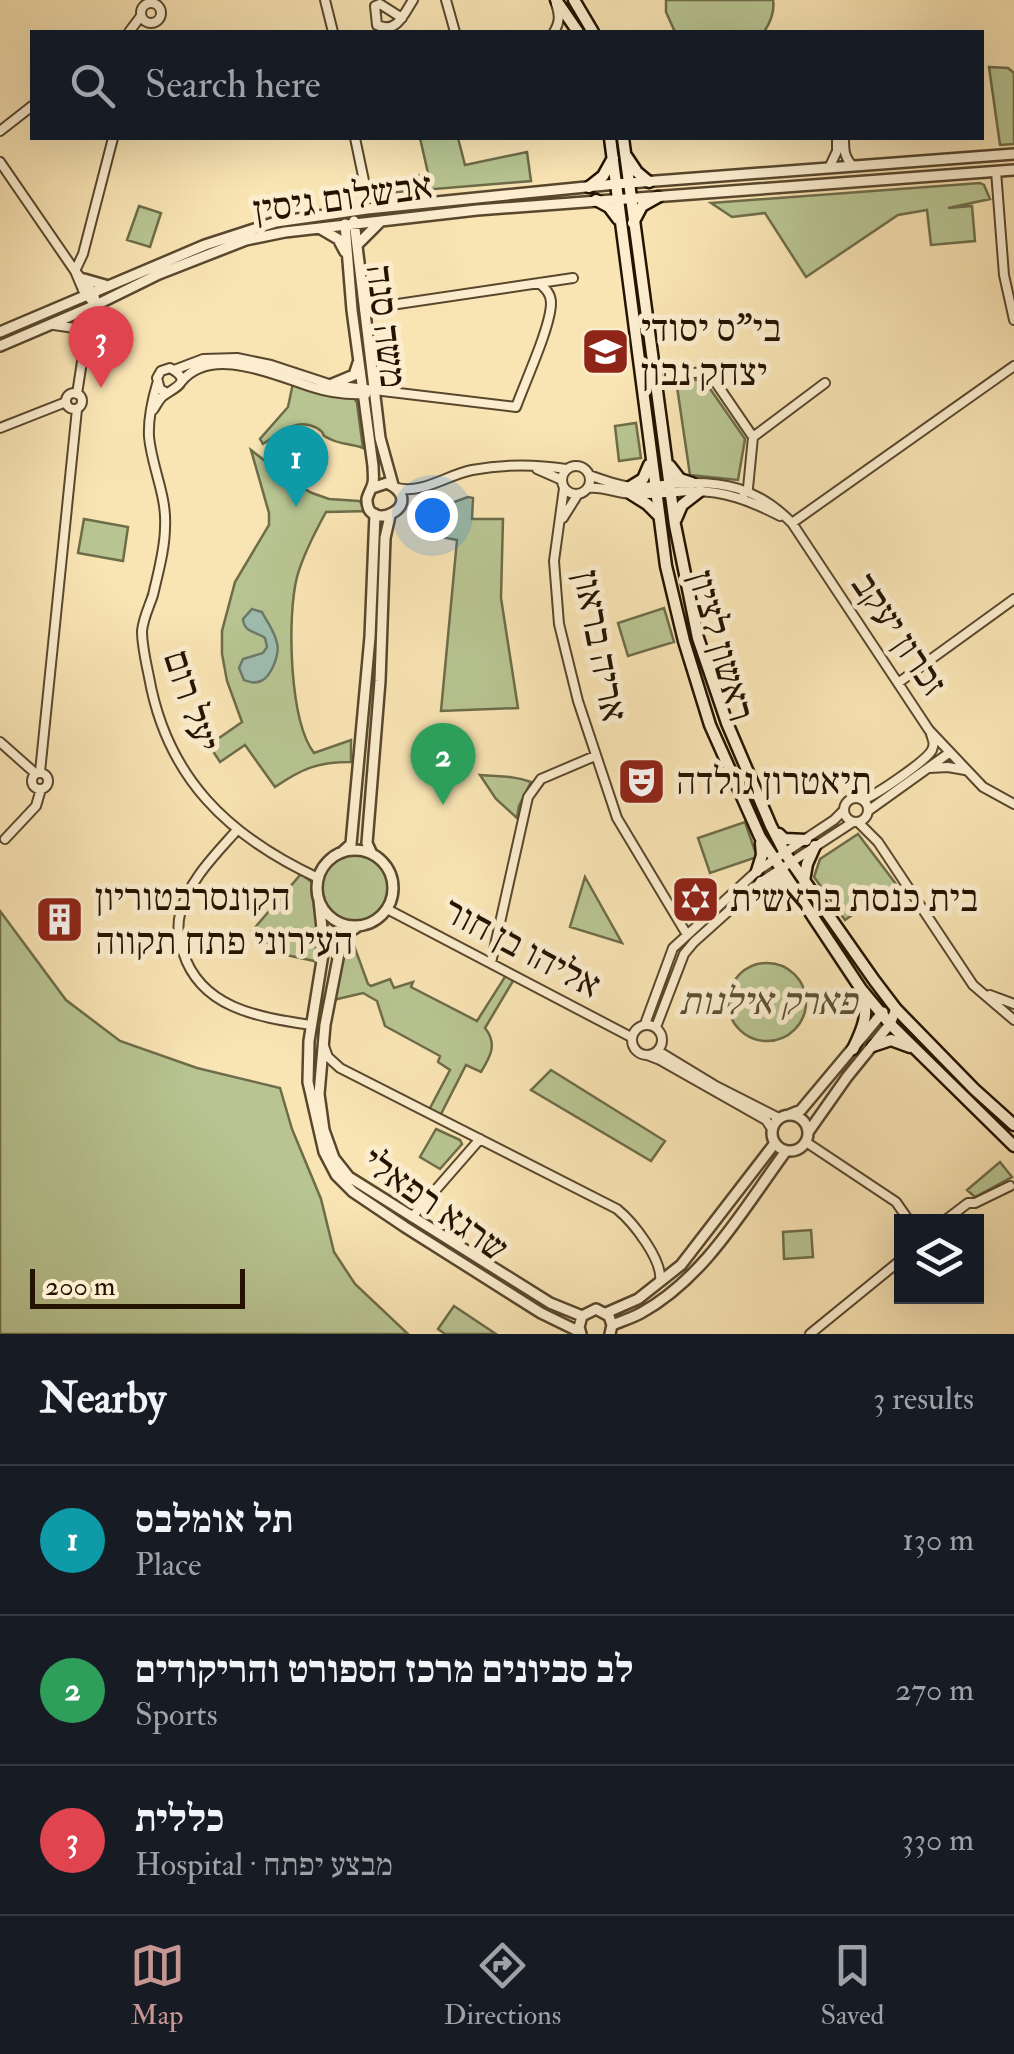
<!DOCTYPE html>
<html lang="en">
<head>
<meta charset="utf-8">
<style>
	body { margin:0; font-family:"IM FELL Double Pica","Frank Ruhl Libre",serif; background:#242831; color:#f1f3f6 }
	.controls { position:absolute; right:30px; bottom:30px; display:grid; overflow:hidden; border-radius:0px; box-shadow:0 10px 40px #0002 }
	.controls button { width:90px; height:90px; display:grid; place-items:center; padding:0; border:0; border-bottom:2px solid #363941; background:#171b24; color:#f1f3f6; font:50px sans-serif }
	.scale { position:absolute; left:30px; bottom:25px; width:215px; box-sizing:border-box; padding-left:10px; border:5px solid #241300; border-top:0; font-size:28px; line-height:35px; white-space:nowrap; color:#241300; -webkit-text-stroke:8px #fbedce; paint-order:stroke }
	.you { position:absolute; left:432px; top:515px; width:35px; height:35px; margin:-25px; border:8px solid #fff; border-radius:50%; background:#1a73e8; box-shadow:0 0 0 15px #1a73e833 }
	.badge { display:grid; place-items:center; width:65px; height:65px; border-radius:50%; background:#c59692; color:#fff; font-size:32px; font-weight:700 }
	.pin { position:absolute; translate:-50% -82px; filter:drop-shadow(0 2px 5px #0008) }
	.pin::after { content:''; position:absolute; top:52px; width:35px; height:30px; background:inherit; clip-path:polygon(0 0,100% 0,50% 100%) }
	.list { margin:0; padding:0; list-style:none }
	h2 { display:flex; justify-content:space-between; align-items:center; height:130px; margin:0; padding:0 40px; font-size:42px }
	h2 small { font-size:32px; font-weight:400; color:#9ea1a6 }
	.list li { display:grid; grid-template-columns:65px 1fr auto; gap:30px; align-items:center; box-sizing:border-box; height:150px; padding:0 40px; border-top:2px solid #363941 }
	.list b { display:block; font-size:38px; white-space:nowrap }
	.list p { margin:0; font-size:32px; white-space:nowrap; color:#9ea1a6 }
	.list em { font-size:32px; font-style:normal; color:#9ea1a6 }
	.icon { flex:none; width:55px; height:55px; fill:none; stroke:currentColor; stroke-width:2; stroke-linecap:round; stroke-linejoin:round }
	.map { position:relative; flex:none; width:1014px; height:1334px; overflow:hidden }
	.search { position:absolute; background:#171b24; box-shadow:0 10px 40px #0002; left:30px; right:30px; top:30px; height:110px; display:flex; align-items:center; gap:25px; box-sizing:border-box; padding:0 35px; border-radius:0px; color:#9ea1a6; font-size:38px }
	.sheet { height:580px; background:#171b24 }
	nav { display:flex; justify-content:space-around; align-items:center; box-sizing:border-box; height:140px; border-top:2px solid #363941; background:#171b24; font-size:28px; color:#9ea1a6 }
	nav a { display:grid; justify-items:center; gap:5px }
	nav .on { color:#c59692 }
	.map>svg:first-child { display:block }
	.green { fill:#b8c592; stroke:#6e6c49; stroke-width:2.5 }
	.water { fill:#9ebeb1; stroke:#6d7a6a; stroke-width:2.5 }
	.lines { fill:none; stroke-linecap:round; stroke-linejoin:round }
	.minor-casing { stroke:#59472d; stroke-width:12 }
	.tertiary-casing { stroke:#59472d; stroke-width:14 }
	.secondary-casing { stroke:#241300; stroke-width:15 }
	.minor { stroke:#fbedce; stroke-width:8 }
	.tertiary { stroke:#fbedce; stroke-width:9 }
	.secondary { stroke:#fbedce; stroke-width:10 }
	.labels { text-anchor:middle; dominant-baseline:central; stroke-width:10; stroke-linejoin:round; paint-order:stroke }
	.street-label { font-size:38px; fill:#241300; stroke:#fbedce }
	.poi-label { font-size:38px; fill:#241300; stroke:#fbedce; text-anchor:start }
	.park-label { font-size:38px; font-style:italic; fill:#585133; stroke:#fbedce }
</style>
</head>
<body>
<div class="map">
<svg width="1014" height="1334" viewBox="0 0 1014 1334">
	<rect width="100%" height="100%" fill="#f9e4b4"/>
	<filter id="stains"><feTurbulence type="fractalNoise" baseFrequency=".002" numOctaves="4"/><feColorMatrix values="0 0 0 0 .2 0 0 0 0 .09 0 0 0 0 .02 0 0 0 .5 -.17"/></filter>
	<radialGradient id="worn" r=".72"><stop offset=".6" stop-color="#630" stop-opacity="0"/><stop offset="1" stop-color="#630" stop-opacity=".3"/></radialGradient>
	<path class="green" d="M 666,0 L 773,0 C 775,12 770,23 764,32 L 675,32 L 666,12 Z
		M 989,67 L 1008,68 L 1014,73 L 1014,144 L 1000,145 Z
		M 420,138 L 458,138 L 465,165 L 527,152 L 531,181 L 374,194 L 372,187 L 428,173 Z
		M 980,183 L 984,185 L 990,199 L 948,208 L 972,206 L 975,241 L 931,245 L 927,210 L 898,215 L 806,277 L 765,213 L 732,217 L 711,203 Z
		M 139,206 L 161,213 L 150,247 L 127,240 Z
		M 676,380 L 704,380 L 745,439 L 738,480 L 690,475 Z
		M 293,383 L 354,397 L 357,403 L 363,448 C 352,444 339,444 330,439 C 317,433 329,436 317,428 C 296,417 280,433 263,444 L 260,439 L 288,407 Z
		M 636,423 L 641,458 L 619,461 L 615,426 Z
		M 251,450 L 292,482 L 312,493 L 329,499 L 359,501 L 371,511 L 326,512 C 315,532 303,555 297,577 C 287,616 289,720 314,753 L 351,740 L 351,762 C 318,762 303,768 275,787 L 245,745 L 220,762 L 209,745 L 242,722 L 227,681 L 222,654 L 222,631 L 235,582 L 269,525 L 269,513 Z
		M 468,497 L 473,498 L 472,519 L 503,519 L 501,598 L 518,708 L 441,711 L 457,540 L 425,534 L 416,529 C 428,511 448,504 468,497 Z
		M 84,519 L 128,527 L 123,561 L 78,553 Z
		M 664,608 L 674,642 L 628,656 L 618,623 Z
		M 480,775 C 500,777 511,775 531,782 L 519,806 L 517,818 L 496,799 Z
		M 745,822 L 757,857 L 710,873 L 698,838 Z
		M 858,834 L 896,884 L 845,920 L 814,877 L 820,859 Z
		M322 888a33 33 0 1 1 66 0a33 33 0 1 1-66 0Z
		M 301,874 L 313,883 L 314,907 L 319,931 L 314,961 L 282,954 L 252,931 Z
		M 585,877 L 622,943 L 570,927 Z
		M 0,911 L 66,1000 L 120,1041 L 197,1068 L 280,1088 L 292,1129 L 321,1199 L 334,1252 L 355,1284 L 408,1334 L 0,1334 Z
		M 349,932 L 368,984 L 371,986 L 390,979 L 394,988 L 413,982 L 411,987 L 477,1021 L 508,972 L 516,976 L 485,1028 C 498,1044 490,1057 481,1072 L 466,1065 L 439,1118 L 428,1112 L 450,1070 L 438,1062 L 440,1056 L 385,1026 L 377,1001 L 363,993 L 329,1001 Z
		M728 1002a39 39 0 1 1 78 0a39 39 0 1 1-78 0Z
		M 551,1070 L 665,1141 L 651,1161 L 531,1090 Z
		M 436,1129 L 460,1140 L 462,1144 L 440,1169 L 420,1157 Z
		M 1000,1162 L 1012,1177 L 975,1197 L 967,1190 Z
		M 811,1230 L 813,1257 L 784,1259 L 783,1232 Z
		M 454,1306 L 496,1334 L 445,1334 L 438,1329 Z"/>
	<path class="water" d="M 252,609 L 262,612 C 267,622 275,632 277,643 C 280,654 271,677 261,681 C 254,684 250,682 244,680 L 239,668 L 243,659 L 263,653 L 267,647 L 265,638 C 256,631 244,633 243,619 Z"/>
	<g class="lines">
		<defs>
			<path id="minor" d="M 325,0 L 333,32
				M 446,0 L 455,32
				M141 13a10 10 0 1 1 20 0a10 10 0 1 1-20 0Z
				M 402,18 L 380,4 L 375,6 L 377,25 C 397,34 404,14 413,0
				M 129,32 L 141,16
				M 554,32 C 560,22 560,15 556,4
				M 0,131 L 32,106
				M 355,138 L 367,195 L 374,200 L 392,205
				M 844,138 C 844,150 844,157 853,166
				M 0,162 L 75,271 L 83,290 L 91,300
				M 829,168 L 837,151 L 837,138
				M 996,171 L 1004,275 L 1014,320
				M 96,305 L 94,293 L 75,271 L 83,254 L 113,138
				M 364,309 L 573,278
				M 54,325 L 74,328 L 86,344
				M 174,370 L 203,359 L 237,358 L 271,365 L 332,385 L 516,407 C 525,382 551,326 551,303 C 551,294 546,289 539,283
				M 670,375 L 705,372 L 712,377 L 753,437 L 748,488 L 744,494
				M 181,382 C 211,344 276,376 312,387 C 330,393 348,395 366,394
				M 157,384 C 152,401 148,419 149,437 C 152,468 167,496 165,527 C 165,549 158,573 153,595 C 149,607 143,619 142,631 C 142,646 146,662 149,677 C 167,778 228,836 318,878
				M66 401a8 8 0 1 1 16 0a8 8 0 1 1-16 0Z
				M 77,394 L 87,329 L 96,306
				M 153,410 C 156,406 159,399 163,396 C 173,388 195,382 170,368 L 161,371 L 157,378 L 160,389 L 167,393
				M 0,428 L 66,402
				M 753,437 L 825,383
				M562 480a14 14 0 1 1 28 0a14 14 0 1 1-28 0Z
				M 537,469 L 562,480
				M 589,475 C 603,480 618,486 633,487 C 646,488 659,485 672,484 C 722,480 757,487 792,523 L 929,730 L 983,787 L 1014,804
				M 397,488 C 423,494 447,475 472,470 C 504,464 534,464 566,469
				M 564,488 L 554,561 L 559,624 L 578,701 L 617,818 L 686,933
				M 588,488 C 604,486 618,494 634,494 C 653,495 671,492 690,491 C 723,490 751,501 780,516
				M 563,518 L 578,494
				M 792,523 L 1014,366
				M 898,683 L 1014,599
				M 0,742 L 35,773
				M 930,768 L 948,767 L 965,770
				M 40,772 L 77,409
				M32 781a8 8 0 1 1 16 0a8 8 0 1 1-16 0Z
				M844 810a12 12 0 1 1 24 0a12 12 0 1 1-24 0Z
				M 862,800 C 875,796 926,761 932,750 C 935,743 933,741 931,734
				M 868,811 L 949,753
				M 858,822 L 878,842 L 973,985 L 1014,1020
				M 237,830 C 216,854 188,881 180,914 C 177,926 179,940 183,952 C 201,1009 259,1017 311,1025
				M 5,839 L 36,806 L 41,789
				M 387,909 L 631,1037
				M 491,963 L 528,797 L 541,779 L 595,756
				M 990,995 L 1014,1004
				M 645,1024 L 673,948 L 757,871 L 834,820 L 844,810
				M632 1040a15 15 0 1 1 30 0a15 15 0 1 1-30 0Z
				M 656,1027 L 684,954 L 694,942 L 761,882 L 853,822
				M 324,1046 L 328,1057 L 340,1068 L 617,1209 C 633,1222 663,1260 660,1281
				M 658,1051 L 714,1085 L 779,1118
				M 647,1055 L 660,1060 L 766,1120 L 772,1129
				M 806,1142 L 896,1202 L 910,1222
				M 412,1217 L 480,1139
				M 943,1222 L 968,1203 L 975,1203 L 1010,1186
				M 810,1334 L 902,1259"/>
			<path id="tertiary" d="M 354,221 L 380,438 L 393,485
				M 345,224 L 352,310 L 373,466 C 373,470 374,479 373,483 C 372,488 368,494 367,499 C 366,536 430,504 387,483 L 372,488
				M 321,229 L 338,239 L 345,252
				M 357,245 L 380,222
				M 84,279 L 105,285
				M 0,332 L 205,245 L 276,222 L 367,209 L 616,184 L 1014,154
				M 0,346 L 96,305 L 159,274 L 246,240 L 285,232 L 477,210 L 1014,170
				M 330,385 L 354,375 L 358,363
				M317 888a38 38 0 1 1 76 0a38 38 0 1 1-76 0Z
				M 341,853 L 351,844 L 370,637 L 375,514
				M 372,854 L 367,843 L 380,681 L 385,538 L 390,516
				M 319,900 L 324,948 L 309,1041 L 308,1082 L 324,1152 L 336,1175 L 353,1192 L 405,1227 L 541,1313 L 580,1332
				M 359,926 L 349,932 L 341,943 L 325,1025 L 319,1094 L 324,1130 L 334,1158 L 349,1177 L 550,1303 L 582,1316
				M772 1133a18 18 0 1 1 36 0a18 18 0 1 1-36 0Z
				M 789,1115 L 801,1110 L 883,1012
				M 809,1131 L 847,1077 L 890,1024 L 896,1009
				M 606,1313 L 638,1299 L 681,1265 L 775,1143
				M 612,1325 C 622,1321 632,1318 641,1313 C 705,1278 744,1208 786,1151
				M 581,1334 L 579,1327 L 582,1316 L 596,1309 L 609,1316 L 612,1325 L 610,1334"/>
			<path id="secondary" d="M 556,0 L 578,32
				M 574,0 L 593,32
				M 610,138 L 666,566 L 684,641 L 710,725 L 760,837 L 861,989 L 890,1024 L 1014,1146
				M 623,138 L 675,525 L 698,638 L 727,723 L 771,826 L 785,853 L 874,980 L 896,1009 L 974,1089 L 1014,1125
				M 627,157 L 637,172 L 649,182
				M 589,187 L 603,176 L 613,158
				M 596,200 L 609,207 L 618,219
				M 633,223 L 642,206 L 658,197
				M 670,466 L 680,479 L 692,483
				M 630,487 L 643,479 L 649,465
				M 631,494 L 647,504 L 658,515
				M 676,519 L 682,505 L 700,491
				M 779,834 L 784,839 L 806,840
				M 757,871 L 762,855 L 761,843
				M 804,881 L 807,864 L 815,846
				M 761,882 L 778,880 L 790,883
				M 873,1046 L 891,1040 L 910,1047
				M 853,1049 C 862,1030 869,1016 863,995"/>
		</defs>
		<use href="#minor" class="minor-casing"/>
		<use href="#tertiary" class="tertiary-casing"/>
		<use href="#secondary" class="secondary-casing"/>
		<use href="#minor" class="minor"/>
		<use href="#tertiary" class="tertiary"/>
		<use href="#secondary" class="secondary"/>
	</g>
	<defs>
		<symbol id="school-square" viewBox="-11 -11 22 22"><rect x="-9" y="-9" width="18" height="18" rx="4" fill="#8f2418" stroke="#fbedce"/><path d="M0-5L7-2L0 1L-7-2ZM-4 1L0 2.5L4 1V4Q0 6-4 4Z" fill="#fff"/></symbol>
		<symbol id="theatre-square" viewBox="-11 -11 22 22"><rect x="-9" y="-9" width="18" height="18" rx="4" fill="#8f2418" stroke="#fbedce"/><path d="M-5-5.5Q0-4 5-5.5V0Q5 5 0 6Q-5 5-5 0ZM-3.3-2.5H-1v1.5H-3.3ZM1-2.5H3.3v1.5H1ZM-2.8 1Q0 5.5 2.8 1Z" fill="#fff"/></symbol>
		<symbol id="synagogue-square" viewBox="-11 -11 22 22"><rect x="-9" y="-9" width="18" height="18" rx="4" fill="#8f2418" stroke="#fbedce"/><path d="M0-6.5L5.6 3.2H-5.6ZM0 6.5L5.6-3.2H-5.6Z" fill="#fff"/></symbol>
		<symbol id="building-square" viewBox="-11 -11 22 22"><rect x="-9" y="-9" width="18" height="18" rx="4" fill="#8f2418" stroke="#fbedce"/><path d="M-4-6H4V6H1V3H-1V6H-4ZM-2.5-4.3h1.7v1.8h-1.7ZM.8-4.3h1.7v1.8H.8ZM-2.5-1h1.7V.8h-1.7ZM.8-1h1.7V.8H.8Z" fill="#fff"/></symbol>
	</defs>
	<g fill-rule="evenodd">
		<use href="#school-square" x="578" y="324" width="55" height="55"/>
		<use href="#theatre-square" x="614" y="754" width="55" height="55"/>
		<use href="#synagogue-square" x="668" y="872" width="55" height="55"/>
		<use href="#building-square" x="32" y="892" width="55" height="55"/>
	</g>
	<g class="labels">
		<g class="street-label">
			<text transform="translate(343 198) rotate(-8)">אבשלום גיסין</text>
			<text transform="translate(386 326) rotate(83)">משה סנה</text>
			<text transform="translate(899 634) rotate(56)">זכרון יעקב</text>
			<text transform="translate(600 646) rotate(79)">אריה בראון</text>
			<text transform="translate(721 646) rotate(74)">ראשון לציון</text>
			<text transform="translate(191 701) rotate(72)">יעל רום</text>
			<text transform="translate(522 948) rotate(28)">אליהו בן חור</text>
			<text transform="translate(435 1205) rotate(35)">שרגא רפאלי</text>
		</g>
		<g class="poi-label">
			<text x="641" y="329">בי"ס יסודי<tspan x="641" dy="44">יצחק נבון</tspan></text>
			<text x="676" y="782">תיאטרון גולדה</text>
			<text x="95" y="898">הקונסרבטוריון<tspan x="95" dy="44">העירוני פתח תקווה</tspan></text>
			<text x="730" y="899">בית כנסת בראשית</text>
		</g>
		<g class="park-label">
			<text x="768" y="1002">פארק אילנות</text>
		</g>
	</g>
	<rect width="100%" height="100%" filter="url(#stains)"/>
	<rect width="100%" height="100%" fill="url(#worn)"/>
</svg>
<div class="controls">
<button><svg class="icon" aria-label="layers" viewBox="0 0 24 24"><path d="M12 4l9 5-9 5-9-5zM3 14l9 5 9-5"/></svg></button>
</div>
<div class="scale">200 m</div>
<div class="you"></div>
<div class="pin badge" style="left:296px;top:507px;background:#0f9aa8">1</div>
<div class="pin badge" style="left:443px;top:805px;background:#2e9e5b">2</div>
<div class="pin badge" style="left:101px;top:388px;background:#e0444e">3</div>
<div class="search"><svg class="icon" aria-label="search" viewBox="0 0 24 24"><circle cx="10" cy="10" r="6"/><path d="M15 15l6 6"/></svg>Search here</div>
</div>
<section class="sheet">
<h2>Nearby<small>3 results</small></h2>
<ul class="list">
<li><span class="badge" style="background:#0f9aa8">1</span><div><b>תל אומלבס</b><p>Place</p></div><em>130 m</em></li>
<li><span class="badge" style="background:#2e9e5b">2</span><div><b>לב סביונים מרכז הספורט והריקודים</b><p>Sports</p></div><em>270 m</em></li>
<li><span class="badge" style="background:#e0444e">3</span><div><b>כללית</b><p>Hospital · מבצע יפתח</p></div><em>330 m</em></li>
</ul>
</section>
<nav>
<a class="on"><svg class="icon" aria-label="map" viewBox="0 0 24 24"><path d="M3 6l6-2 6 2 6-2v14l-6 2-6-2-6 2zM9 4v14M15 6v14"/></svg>Map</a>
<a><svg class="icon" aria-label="directions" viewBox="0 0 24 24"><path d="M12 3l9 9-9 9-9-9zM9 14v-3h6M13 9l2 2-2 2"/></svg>Directions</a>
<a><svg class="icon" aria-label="saved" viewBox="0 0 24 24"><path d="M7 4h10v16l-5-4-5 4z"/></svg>Saved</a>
</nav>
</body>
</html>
